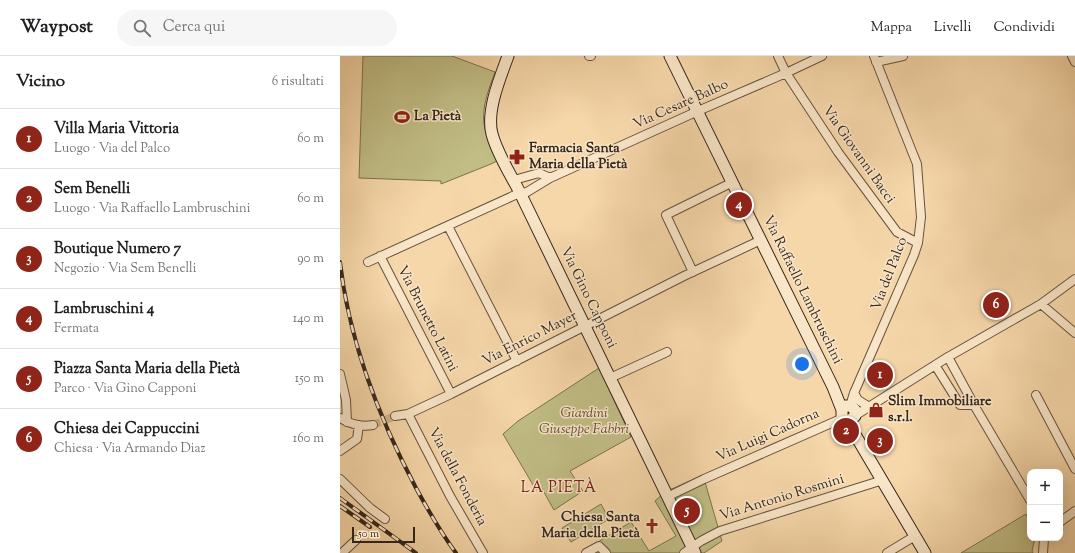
<!DOCTYPE html>
<html lang="it">
<head>
<meta charset="utf-8">
<style>
	body { margin:0; font-family:"Sorts Mill Goudy",serif; background:#f6f6f6; color:#202124 }
	.controls { position:absolute; right:12px; bottom:12px; display:grid; overflow:hidden; border-radius:8px; box-shadow:0 4px 16px #0002 }
	.controls button { width:36px; height:36px; display:grid; place-items:center; padding:0; border:0; border-bottom:1px solid #e0e0e0; background:#fff; color:#202124; font:20px sans-serif }
	.scale { position:absolute; left:12px; bottom:10px; width:63px; box-sizing:border-box; padding-left:4px; border:2px solid #36271d; border-top:0; font-size:11px; line-height:14px; white-space:nowrap; color:#36271d; -webkit-text-stroke:3px #f9e5c7; paint-order:stroke }
	.you { position:absolute; left:462px; top:308px; width:14px; height:14px; margin:-10px; border:3px solid #fff; border-radius:50%; background:#1a73e8; box-shadow:0 0 0 6px #1a73e833 }
	.badge { display:grid; place-items:center; width:26px; height:26px; border-radius:50%; background:#8f2418; color:#fff; font-size:13px; font-weight:700 }
	.pin { position:absolute; translate:-50% -50%; border:2px solid #fff; box-shadow:0 1px 4px #0006 }
	.list { margin:0; padding:0; list-style:none }
	h2 { display:flex; justify-content:space-between; align-items:center; height:52px; margin:0; padding:0 16px; font-size:17px }
	h2 small { font-size:13px; font-weight:400; color:#757577 }
	.list li { display:grid; grid-template-columns:26px 1fr auto; gap:12px; align-items:center; box-sizing:border-box; height:60px; padding:0 16px; border-top:1px solid #e0e0e0 }
	.list b { display:block; font-size:15px; white-space:nowrap }
	.list p { margin:0; font-size:13px; white-space:nowrap; color:#757577 }
	.list em { font-size:13px; font-style:normal; color:#757577 }
	.icon { flex:none; width:22px; height:22px; fill:none; stroke:currentColor; stroke-width:2; stroke-linecap:round; stroke-linejoin:round }
	.map { position:relative; flex:none; width:735px; height:497px; overflow:hidden }
	header { display:flex; align-items:center; gap:24px; box-sizing:border-box; height:56px; padding:0 20px; background:#fff; border-bottom:1px solid #e0e0e0 }
	header strong { font-size:19px }
	nav { display:flex; gap:22px; margin-inline-start:auto; font-size:14px }
	.search { width:280px; height:36px; background:#f6f6f6; display:flex; align-items:center; gap:10px; box-sizing:border-box; padding:0 14px; border-radius:22px; color:#757577; font-size:15px }
	main { display:flex }
	aside { flex:1; background:#fff }
	.map>svg:first-child { display:block }
	.green { fill:#c1bd85; stroke:#7c7251 }
	.lines { fill:none; stroke-linecap:round; stroke-linejoin:round }
	.street-tunnel { stroke:#d0b48d; stroke-width:8; stroke-dasharray:8 4; stroke-linecap:butt }
	.street-casing { stroke:#665340; stroke-width:10 }
	.secondary-casing { stroke:#36271d; stroke-width:13 }
	.street { stroke:#f9e5c7; stroke-width:8 }
	.secondary { stroke:#f9e5c7; stroke-width:11 }
	.rail-casing { stroke:#36271d; stroke-width:4 }
	.rail { stroke:#f9e5c7; stroke-width:2.5; stroke-dasharray:8; stroke-linecap:butt }
	.labels { text-anchor:middle; dominant-baseline:central; stroke-width:3; stroke-linejoin:round; paint-order:stroke }
	.street-label { font-size:14px; fill:#36271d; stroke:#f9e5c7 }
	.poi-label { font-size:14px; font-weight:bold; fill:#36271d; stroke:#f9e5c7; text-anchor:start }
	.park-label { font-size:14px; font-style:italic; fill:#594c37; stroke:#f9e5c7 }
	.neighbourhood-label { font-size:15px; letter-spacing:1px; fill:#7a1f14; stroke:#f9e5c7 }
</style>
</head>
<body>
<header>
<strong>Waypost</strong>
<div class="search"><svg class="icon" aria-label="search" viewBox="0 0 24 24"><circle cx="10" cy="10" r="6"/><path d="M15 15l6 6"/></svg>Cerca qui</div>
<nav><a>Mappa</a><a>Livelli</a><a>Condividi</a></nav>
</header>
<main>
<aside>
<h2>Vicino<small>6 risultati</small></h2>
<ul class="list">
<li><span class="badge">1</span><div><b>Villa Maria Vittoria</b><p>Luogo · Via del Palco</p></div><em>60 m</em></li>
<li><span class="badge">2</span><div><b>Sem Benelli</b><p>Luogo · Via Raffaello Lambruschini</p></div><em>60 m</em></li>
<li><span class="badge">3</span><div><b>Boutique Numero 7</b><p>Negozio · Via Sem Benelli</p></div><em>90 m</em></li>
<li><span class="badge">4</span><div><b>Lambruschini 4</b><p>Fermata</p></div><em>140 m</em></li>
<li><span class="badge">5</span><div><b>Piazza Santa Maria della Pietà</b><p>Parco · Via Gino Capponi</p></div><em>150 m</em></li>
<li><span class="badge">6</span><div><b>Chiesa dei Cappuccini</b><p>Chiesa · Via Armando Diaz</p></div><em>160 m</em></li>
</ul>
</aside>
<div class="map">
<svg width="735" height="497" viewBox="0 0 735 497">
	<rect width="100%" height="100%" fill="#f6d7a9"/>
	<filter id="stains"><feTurbulence type="fractalNoise" baseFrequency=".005" numOctaves="4"/><feColorMatrix values="0 0 0 0 .2 0 0 0 0 .09 0 0 0 0 .02 0 0 0 .5 -.17"/></filter>
	<radialGradient id="worn" r=".72"><stop offset=".6" stop-color="#630" stop-opacity="0"/><stop offset="1" stop-color="#630" stop-opacity=".3"/></radialGradient>
	<path class="green" d="M 23,0 L 112,0 L 155,16 C 149,33 140,54 145,73 C 147,84 152,94 157,105 L 151,108 L 101,128 L 101,125 L 19,122 Z
		M 259,312 L 291,381 L 230,415 L 243,435 L 214,454 L 201,431 L 196,434 L 163,378 L 178,365 Z
		M 363,419 L 382,485 L 364,497 L 258,497 L 257,495 L 248,492 L 291,466 L 309,495 L 336,480 L 315,445 L 325,436 Z
		M 261,448 L 269,463 L 231,486 L 222,472 Z
		M 686,458 L 690,467 L 690,482 L 695,482 L 692,495 L 693,497 L 621,497 Z"/>
	<g class="lines">
		<path class="street-tunnel" d="M 33,369 L 55,360"/>
		<defs>
			<path id="street" d="M 249,0 L 251,0
				M 438,0 L 446,17 L 498,96 L 557,176 L 578,187
				M 732,0 L 735,6
				M 536,6 L 563,0
				M 174,124 L 199,117 L 210,122
				M 108,170 L 177,305
				M 40,200 L 111,338
				M 28,206 L 175,139 L 187,136 L 210,122 L 358,55 L 446,17 L 482,0
				M 353,216 L 326,159 L 393,126
				M 701,248 L 735,277
				M 608,301 L 634,349 L 690,444
				M 595,309 L 620,349 L 634,349
				M 0,318 L 6,344 L 7,366
				M 270,322 L 327,296
				M 514,337 L 518,344 L 526,349
				M 696,339 L 735,413
				M 510,350 L 514,337 L 574,199 L 578,187 L 581,161 L 577,108 L 534,0
				M 68,358 L 110,440 L 143,497
				M 516,359 L 608,301 L 701,248 L 735,223
				M 55,360 L 68,358 L 111,338 L 344,220 L 421,184
				M 0,362 C 10,368 22,371 33,369
				M 0,395 L 17,383 L 19,369
				M 0,423 L 30,452 L 45,463
				M 327,441 L 364,423 L 503,362
				M 720,466 L 735,455
				M 2,497 L 16,484
				M 246,497 L 259,490 L 266,497
				M 344,497 L 361,485 L 380,475 L 543,424
				M 547,497 L 575,480
				M 703,497 L 704,482"/>
			<path id="secondary" d="M 168,0 C 160,22 146,55 152,78 C 158,101 174,123 184,145 L 355,497
				M 330,0 L 493,331 L 502,354 L 502,360 L 504,363 L 509,365 L 515,360 L 515,354 L 511,350 L 505,350 L 502,354
				M 507,365 L 585,497"/>
		</defs>
		<use href="#street" class="street-casing"/>
		<use href="#secondary" class="secondary-casing"/>
		<use href="#street" class="street"/>
		<use href="#secondary" class="secondary"/>
		<defs>
			<path id="rail" d="M 0,206 C 9,285 39,362 76,432 C 88,454 101,477 116,497
				M 0,442 L 76,497
				M 0,450 L 30,471"/>
		</defs>
		<use href="#rail" class="rail-casing"/>
		<use href="#rail" class="rail"/>
	</g>
	<defs>
		<symbol id="stadium-bare" viewBox="-9 -9 18 18"><path d="M0-5a6.5 5 0 1 0 0 10a6.5 5 0 1 0 0-10ZM-3.5-1.8h7v3.6h-7Z" fill="#8f2418" stroke="#f9e5c7" stroke-width="2.5" paint-order="stroke"/></symbol>
		<symbol id="pharmacy-bare" viewBox="-9 -9 18 18"><path d="M-2-6h4v4h4v4h-4v4h-4v-4h-4v-4h4Z" fill="#8f2418" stroke="#f9e5c7" stroke-width="2.5" paint-order="stroke"/></symbol>
		<symbol id="shop-bare" viewBox="-9 -9 18 18"><path d="M-5-2.5h2.3a2.7 3.5 0 0 1 5.4 0H5L5.5 6h-11ZM-1.5-2.5h3a1.5 2.3 0 0 0-3 0Z" fill="#8f2418" stroke="#f9e5c7" stroke-width="2.5" paint-order="stroke"/></symbol>
		<symbol id="church-bare" viewBox="-9 -9 18 18"><path d="M-1.2-6h2.4v3.5h3.3v2.4h-3.3V6h-2.4V-.1h-3.3v-2.4h3.3Z" fill="#8f2418" stroke="#f9e5c7" stroke-width="2.5" paint-order="stroke"/></symbol>
	</defs>
	<g fill-rule="evenodd">
		<use href="#stadium-bare" x="51" y="50" width="22" height="22"/>
		<use href="#pharmacy-bare" x="166" y="90" width="22" height="22"/>
		<use href="#shop-bare" x="525" y="343" width="22" height="22"/>
		<use href="#church-bare" x="301" y="459" width="22" height="22"/>
	</g>
	<g class="labels">
		<g class="street-label">
			<text transform="translate(341 49) rotate(-24)">Via Cesare Balbo</text>
			<text transform="translate(518 99) rotate(55)">Via Giovanni Bacci</text>
			<text transform="translate(550 218) rotate(-69)">Via del Palco</text>
			<text transform="translate(462 234) rotate(64)">Via Raffaello Lambruschini</text>
			<text transform="translate(248 242) rotate(64)">Via Gino Capponi</text>
			<text transform="translate(87 263) rotate(63)">Via Brunetto Latini</text>
			<text transform="translate(190 283) rotate(-27)">Via Enrico Mayer</text>
			<text transform="translate(428 380) rotate(-24)">Via Luigi Cadorna</text>
			<text transform="translate(117 421) rotate(62)">Via della Fonderia</text>
			<text transform="translate(442 442) rotate(-17)">Via Antonio Rosmini</text>
		</g>
		<g class="poi-label">
			<text x="74" y="61">La Pietà</text>
			<text x="189" y="93">Farmacia Santa<tspan x="189" dy="16">Maria della Pietà</tspan></text>
			<text x="548" y="346">Slim Immobiliare<tspan x="548" dy="16">s.r.l.</tspan></text>
			<text x="300" y="462" text-anchor="end">Chiesa Santa<tspan x="300" dy="16">Maria della Pietà</tspan></text>
		</g>
		<g class="park-label">
			<text x="244" y="358">Giardini<tspan x="244" dy="16">Giuseppe Fabbri</tspan></text>
		</g>
		<g class="neighbourhood-label">
			<text x="219" y="432">LA PIETÀ</text>
		</g>
	</g>
	<rect width="100%" height="100%" filter="url(#stains)"/>
	<rect width="100%" height="100%" fill="url(#worn)"/>
</svg>
<div class="controls">
<button>+</button>
<button>−</button>
</div>
<div class="scale">50 m</div>
<div class="you"></div>
<div class="pin badge" style="left:540px;top:319px">1</div>
<div class="pin badge" style="left:506px;top:375px">2</div>
<div class="pin badge" style="left:540px;top:385px">3</div>
<div class="pin badge" style="left:399px;top:149px">4</div>
<div class="pin badge" style="left:347px;top:455px">5</div>
<div class="pin badge" style="left:656px;top:249px">6</div>
</div>
</main>
</body>
</html>
